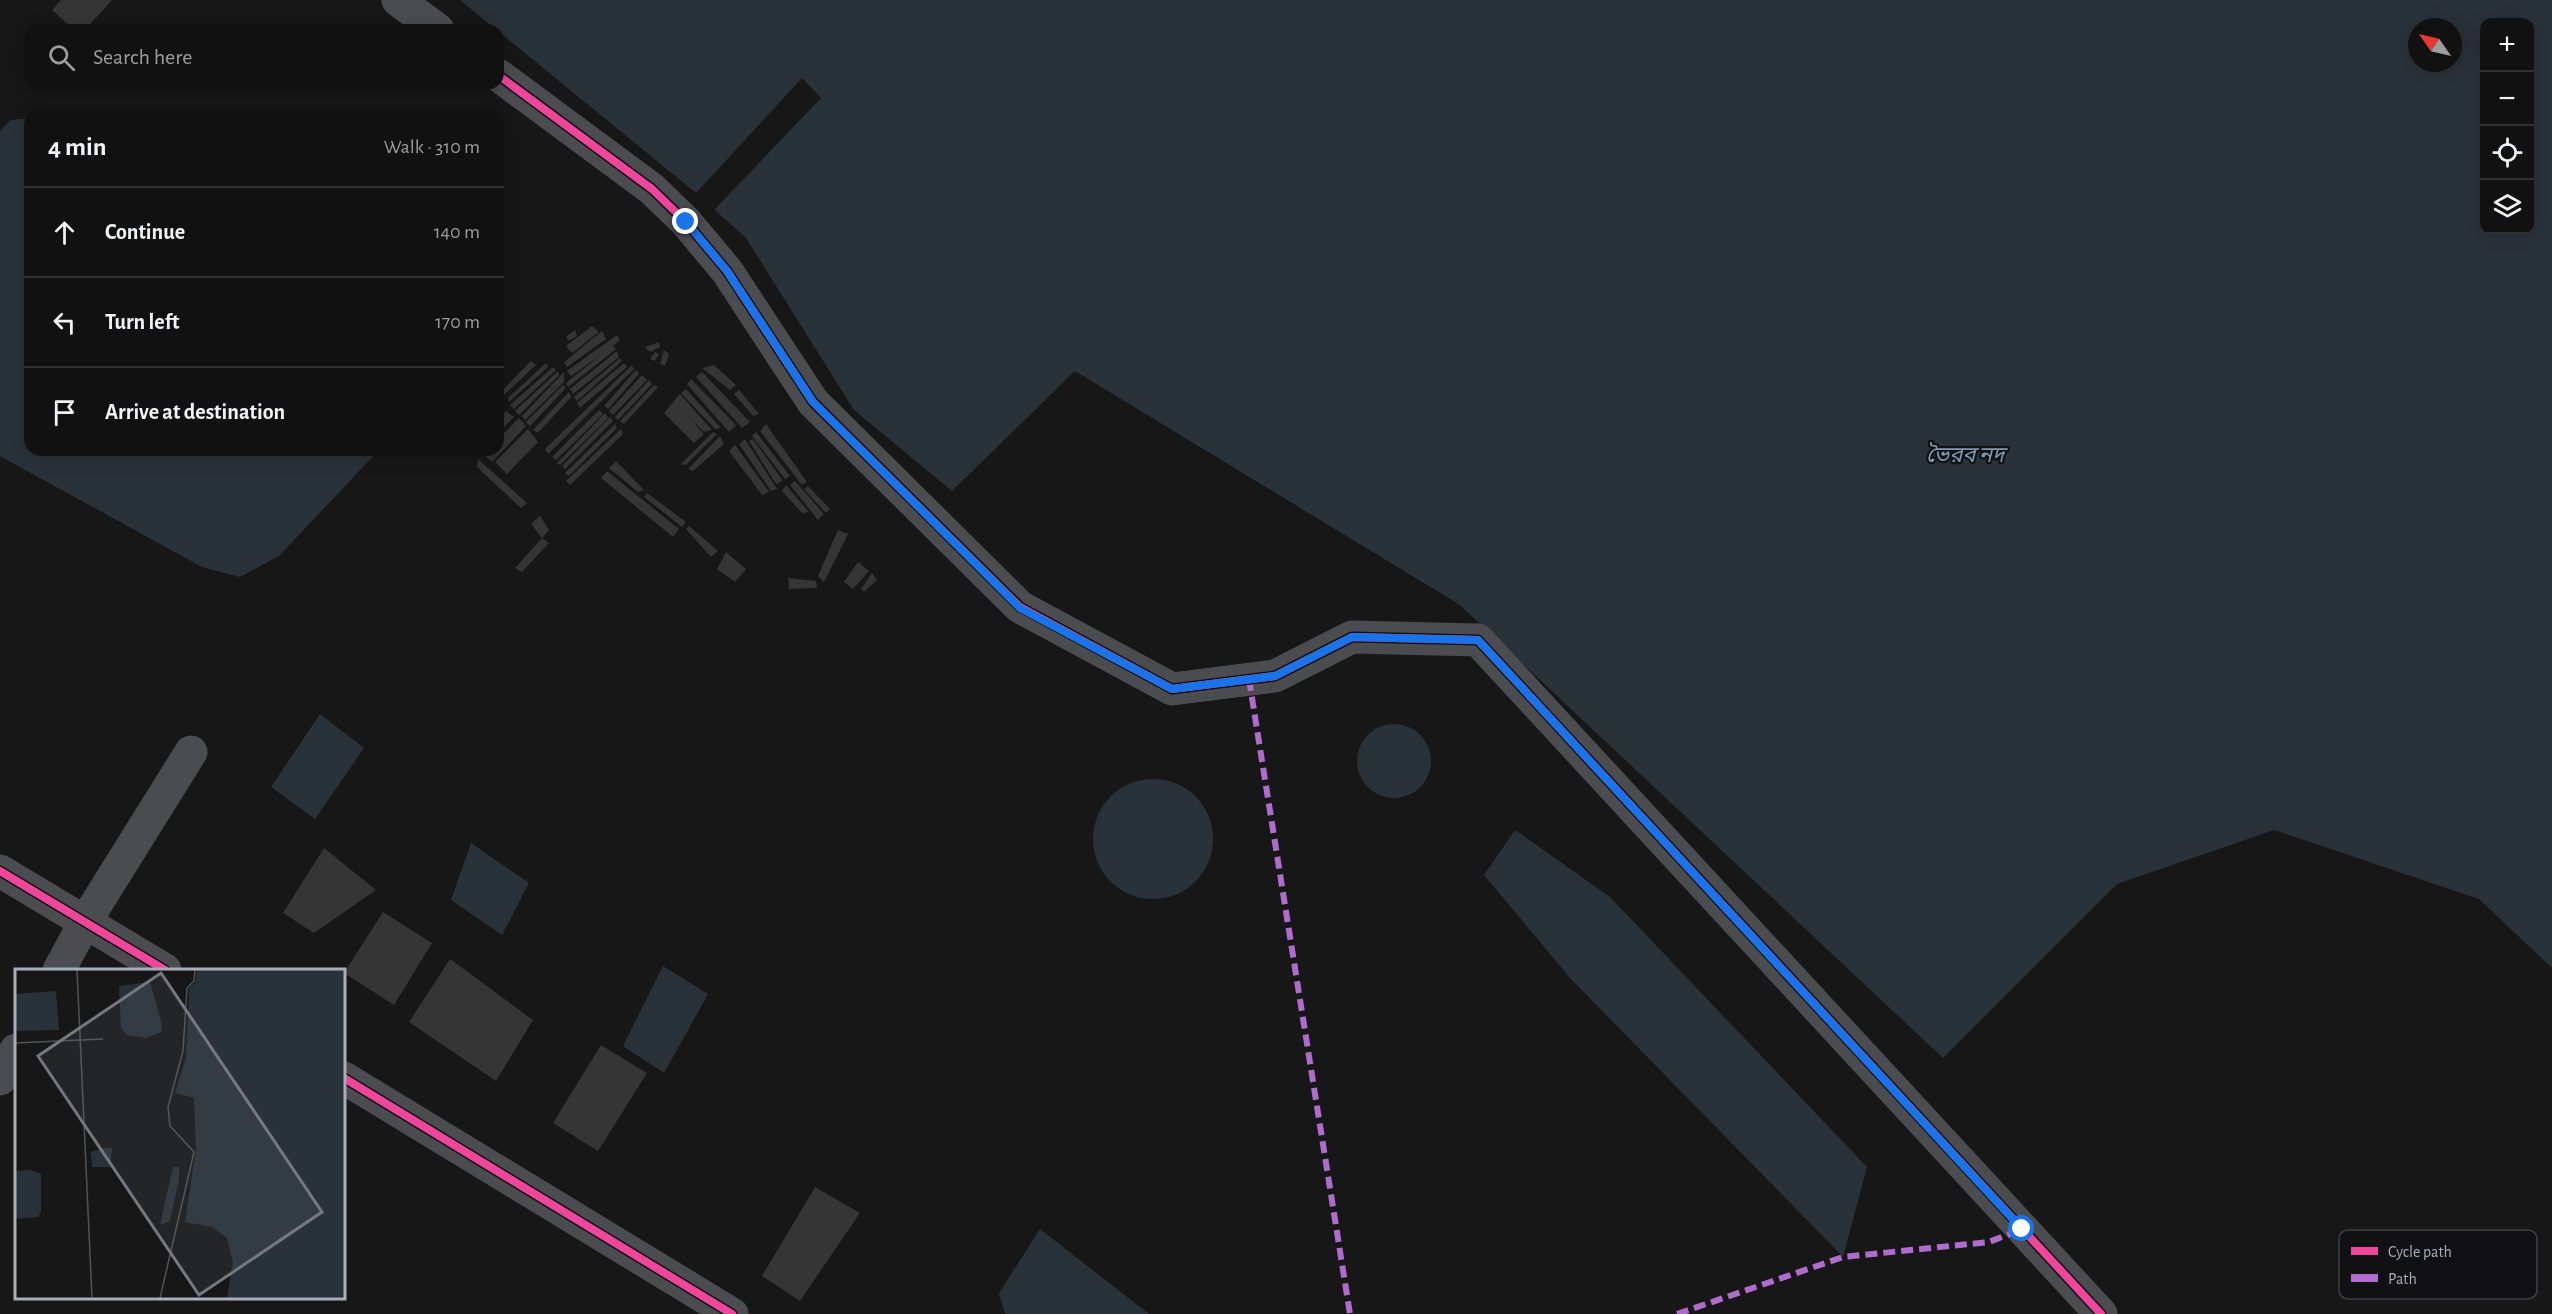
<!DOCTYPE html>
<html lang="en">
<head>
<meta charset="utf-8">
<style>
	body { margin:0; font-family:"Alegreya Sans","Noto Sans Bengali",sans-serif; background:#1a1a1a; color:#f1f3f6 }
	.controls { position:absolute; right:18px; top:18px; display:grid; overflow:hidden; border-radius:12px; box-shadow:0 3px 15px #0003 }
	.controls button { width:54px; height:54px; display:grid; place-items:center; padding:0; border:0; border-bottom:2px solid #303131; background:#111; color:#f1f3f6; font:30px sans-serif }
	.compass { position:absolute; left:2408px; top:18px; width:54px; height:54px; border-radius:50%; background:#111; box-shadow:0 3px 15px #0003; rotate:304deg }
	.stop { position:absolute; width:18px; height:18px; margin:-14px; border:4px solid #1a73e8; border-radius:50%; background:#fff }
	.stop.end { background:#1a73e8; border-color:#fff; box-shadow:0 2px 6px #0008 }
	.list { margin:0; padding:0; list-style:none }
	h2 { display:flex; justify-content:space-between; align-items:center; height:78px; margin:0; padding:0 24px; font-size:26px }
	h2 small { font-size:20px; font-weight:400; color:#9c9d9f }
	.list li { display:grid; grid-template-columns:39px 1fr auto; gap:18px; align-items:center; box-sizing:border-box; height:90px; padding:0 24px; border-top:2px solid #303131 }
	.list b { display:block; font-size:22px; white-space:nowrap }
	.list em { font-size:20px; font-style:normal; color:#9c9d9f }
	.icon { flex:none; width:33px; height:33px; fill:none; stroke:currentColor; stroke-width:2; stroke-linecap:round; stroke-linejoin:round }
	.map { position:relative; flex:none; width:2552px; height:1314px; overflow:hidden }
	.search { position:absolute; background:#111; box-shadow:0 3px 15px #0003; left:24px; top:24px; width:480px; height:66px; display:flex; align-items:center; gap:15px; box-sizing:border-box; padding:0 21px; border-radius:18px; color:#9c9d9f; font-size:22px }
	.panel { position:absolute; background:#111; box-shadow:0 3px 15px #0003; left:24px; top:108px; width:480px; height:348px; border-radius:18px }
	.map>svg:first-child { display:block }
	.water { fill:#2a3239; fill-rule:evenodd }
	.pier { fill:#171717 }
	.building { fill:#353536 }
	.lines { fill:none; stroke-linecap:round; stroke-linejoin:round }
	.minor { stroke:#4b4c50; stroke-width:33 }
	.quiet { stroke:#b06ccc; stroke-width:6; stroke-dasharray:12 6; stroke-linecap:butt }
	.cycleway-casing { stroke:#111113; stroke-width:11 }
	.cycleway { stroke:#ed469a; stroke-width:8 }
	.route { stroke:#1a73e8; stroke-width:8 }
	.labels { text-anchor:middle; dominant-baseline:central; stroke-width:4.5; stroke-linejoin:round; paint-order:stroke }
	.water-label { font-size:22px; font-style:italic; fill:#7f9bb3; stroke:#111113 }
	.inset-road { fill:none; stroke:#515357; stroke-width:1.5 }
	.view { fill:#757880; fill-opacity:0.15; stroke:#757880; stroke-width:3 }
	.inset-edge { fill:none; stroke:#a8adb8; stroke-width:3 }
	.key { fill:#111113; stroke:#3e4045; stroke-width:1.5 }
	.key-label { font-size:16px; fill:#a8adb8 }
</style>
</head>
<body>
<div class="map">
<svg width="2552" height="1314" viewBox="0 0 2552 1314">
	<rect width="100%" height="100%" fill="#171717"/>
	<path class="water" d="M 460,0 L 2552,0 L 2552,968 L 2479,899 L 2274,830 L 2117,884 L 1943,1058 L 1460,605 L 1075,371 L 952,491 L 854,410 L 746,238 L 696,193 ZM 2484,22 L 2530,22 L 2530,230 L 2484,230 ZM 2417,27 L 2453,27 L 2453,63 L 2417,63 Z
		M 30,118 L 30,450 L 379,450 L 279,556 L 240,577 L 202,567 L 0,456 L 0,131 L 10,120 Z
		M 320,714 L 364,748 L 315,819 L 271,787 Z
		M1357 761a37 37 0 1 1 74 0a37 37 0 1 1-74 0Z
		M1093 839a60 60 0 1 1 120 0a60 60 0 1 1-120 0Z
		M 1515,830 L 1610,897 L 1867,1167 L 1843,1257 L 1570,978 L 1484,875 Z
		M 471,843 L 529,883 L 502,935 L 451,900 Z
		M 663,966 L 708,994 L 664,1073 L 623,1046 Z
		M 1040,1229 L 1149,1314 L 1005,1314 L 999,1293 Z"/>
	<path class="pier" d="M 802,78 L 821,98 L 714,210 L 696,193 Z"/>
	<path class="building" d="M 61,0 L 112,0 L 85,30 L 74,30 L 52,10 Z
		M 592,326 L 599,332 L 572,353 L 566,346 Z
		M 575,330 L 577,336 L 569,341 L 566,337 Z
		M 602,331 L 606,339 L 567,367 L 564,362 Z
		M 617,335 L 620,340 L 613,346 L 616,349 L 568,387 L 566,383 L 602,354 L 571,376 L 567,371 Z
		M 659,342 L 660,347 L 650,352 L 645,347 Z
		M 664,350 L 669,354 L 665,366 L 660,364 Z
		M 617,351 L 619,357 L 573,394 L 570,389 Z
		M 655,352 L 659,354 L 655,361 L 650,359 Z
		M 620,358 L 622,361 L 577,401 L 574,397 Z
		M 531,361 L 536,365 L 502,397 L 498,395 Z
		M 546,363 L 548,367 L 509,402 L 508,398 Z
		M 624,363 L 627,367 L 580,408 L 577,403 Z
		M 632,365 L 634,369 L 548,454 L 545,449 Z
		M 714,365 L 736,385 L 730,390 L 702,368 Z
		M 553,367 L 556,370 L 514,409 L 510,405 Z
		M 636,370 L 639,374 L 608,409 L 604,406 Z
		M 558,371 L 559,375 L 519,415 L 515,411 Z
		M 564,372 L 564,382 L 525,420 L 522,416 Z
		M 702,372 L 750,422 L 742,428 L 696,377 Z
		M 642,375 L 647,380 L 613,415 L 609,411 Z
		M 691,379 L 736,425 L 729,432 L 687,384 Z
		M 649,380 L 652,384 L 618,420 L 615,417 Z
		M 563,385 L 566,388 L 530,426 L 526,422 Z
		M 654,385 L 658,387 L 624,424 L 620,421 Z
		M 686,389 L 721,428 L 715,429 L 681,393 Z
		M 739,390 L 759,414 L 753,416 L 734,394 Z
		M 569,392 L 571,397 L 538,433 L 533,430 Z
		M 680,394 L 712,430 L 704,432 L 687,415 L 704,434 L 694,443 L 664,413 Z
		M 599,410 L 603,414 L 556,460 L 552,457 Z
		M 506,411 L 514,417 L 498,433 L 498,419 Z
		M 605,413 L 608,418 L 560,465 L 557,463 Z
		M 610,417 L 613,421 L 565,469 L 562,466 Z
		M 519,418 L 526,426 L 492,462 L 483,454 L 487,450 L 498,450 L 498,439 Z
		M 615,424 L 617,428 L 569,476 L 565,473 Z
		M 766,424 L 807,482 L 802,485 L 760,431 Z
		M 528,429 L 538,442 L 507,474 L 495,462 Z
		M 621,429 L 623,434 L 570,485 L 566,481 Z
		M 713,432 L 717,434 L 686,465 L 681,464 Z
		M 756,432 L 790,476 L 785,479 L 752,436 Z
		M 720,436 L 724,444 L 693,471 L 688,469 Z
		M 745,439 L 777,489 L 771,491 L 739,444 Z
		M 753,439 L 783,481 L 776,484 L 749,441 Z
		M 735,445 L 769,492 L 762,495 L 729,451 Z
		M 478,459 L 527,503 L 521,508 L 477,467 Z
		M 616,461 L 644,490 L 638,492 L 609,468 Z
		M 607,471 L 679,529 L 673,537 L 601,478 Z
		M 795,481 L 824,514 L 818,520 L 790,485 Z
		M 786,485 L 809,512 L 802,513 L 782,491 Z
		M 808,486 L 830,509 L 826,513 L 804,489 Z
		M 647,493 L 686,522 L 682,527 L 644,497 Z
		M 540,516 L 549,530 L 542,538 L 549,543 L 522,572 L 515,568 L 542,538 L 531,524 Z
		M 689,526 L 718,551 L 711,557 L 686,529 Z
		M 838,530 L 848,534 L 824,582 L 818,576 Z
		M 726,552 L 746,569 L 735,582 L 717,569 Z
		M 858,562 L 869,571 L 853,589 L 844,582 Z
		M 872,573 L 877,580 L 864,592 L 861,589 Z
		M 788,578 L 816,581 L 817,588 L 789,589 Z
		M 324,848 L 376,890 L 314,933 L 283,913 Z
		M 383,912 L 432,943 L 394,1005 L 344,973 Z
		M 450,959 L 533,1020 L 496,1081 L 409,1022 Z
		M 601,1045 L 647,1073 L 598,1151 L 553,1123 Z
		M 815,1187 L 860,1213 L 800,1301 L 762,1276 Z"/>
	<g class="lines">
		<path class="minor" d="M 398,0 L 438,30
			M 498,75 L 652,189 L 686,222 L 727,271 L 813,402 L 1020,607 L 1172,689 L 1275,676 L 1352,637 L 1478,640 L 2101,1314
			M 0,871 L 165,970
			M 59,970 L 85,922 L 191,752
			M 344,1078 L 732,1314
			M 0,1079 L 16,1050"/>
		<path class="quiet" d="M 1249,679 L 1350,1314
			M 1677,1314 L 1843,1257 L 1989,1242 L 2022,1229"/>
		<defs>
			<path id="cycleway" d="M 498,75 L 652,189 L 686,222 L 727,271 L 813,402 L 1020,607 L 1172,689 L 1275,676 L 1352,637 L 1478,640 L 2101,1314
				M 0,871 L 165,970
				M 344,1078 L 732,1314"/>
		</defs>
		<use href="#cycleway" class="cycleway-casing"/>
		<use href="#cycleway" class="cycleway"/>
	</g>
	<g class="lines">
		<path class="route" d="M 686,222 L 727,271 L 813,402 L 1020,608 L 1172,689 L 1275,676 L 1352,637 L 1478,640 L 2022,1229"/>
	</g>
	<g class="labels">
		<g class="water-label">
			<text x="1965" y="455">ভৈরব নদ</text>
		</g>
	</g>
	<g transform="translate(15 969)">
		<rect width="330" height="330" fill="#171717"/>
		<path d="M 182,1 L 330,1 L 330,329 L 212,329 L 218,293 L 212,269 L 197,258 L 170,253 L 181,179 L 179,129 L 160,124 L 171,89 L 174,19 L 180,14 ZM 135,13 L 147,55 L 146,63 L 131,69 L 112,66 L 106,59 L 104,17 ZM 41,22 L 44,61 L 0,62 L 0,25 ZM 88,179 L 97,179 L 95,198 L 77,198 L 76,183 ZM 158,198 L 164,198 L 164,211 L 155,252 L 145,256 ZM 16,201 L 26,205 L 26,243 L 23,248 L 0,250 L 0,202 Z" fill="#2a3239"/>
		<path class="inset-road" d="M 62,1 L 77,329M 0,74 L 88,70M 145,329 L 179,183 L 155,157 L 153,138 L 168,82 L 172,19 L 179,12 L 180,1"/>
		<path class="view" d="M 146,4 L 307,243 L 184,326 L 23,87 Z"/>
		<rect width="330" height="330" class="inset-edge"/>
	</g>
	<rect x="2339" y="1230" width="198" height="69" rx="9" class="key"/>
	<rect x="2351" y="1247" width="27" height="8" fill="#ed469a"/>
	<rect x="2351" y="1274" width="27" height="8" fill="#b06ccc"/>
	<g class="key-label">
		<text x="2388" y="1257">Cycle path</text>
		<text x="2388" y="1284">Path</text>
	</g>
</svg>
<div class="controls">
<button>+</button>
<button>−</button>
<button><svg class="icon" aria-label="locate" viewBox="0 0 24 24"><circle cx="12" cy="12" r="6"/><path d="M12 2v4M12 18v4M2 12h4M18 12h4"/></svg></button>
<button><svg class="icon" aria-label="layers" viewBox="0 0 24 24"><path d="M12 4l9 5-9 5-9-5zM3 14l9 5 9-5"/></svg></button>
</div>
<svg class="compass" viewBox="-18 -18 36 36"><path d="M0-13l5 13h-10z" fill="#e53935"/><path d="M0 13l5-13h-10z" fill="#9c9d9f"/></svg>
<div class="stop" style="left:2022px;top:1229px"></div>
<div class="stop end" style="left:686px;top:222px"></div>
<div class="search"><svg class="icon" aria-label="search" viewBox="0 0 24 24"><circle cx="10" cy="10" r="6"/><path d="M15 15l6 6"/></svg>Search here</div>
<section class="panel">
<h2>4 min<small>Walk · 310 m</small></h2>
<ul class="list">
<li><svg class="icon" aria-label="ahead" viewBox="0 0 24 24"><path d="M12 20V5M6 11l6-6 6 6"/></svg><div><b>Continue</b></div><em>140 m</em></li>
<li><svg class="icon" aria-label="left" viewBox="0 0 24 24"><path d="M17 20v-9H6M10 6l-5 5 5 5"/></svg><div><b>Turn left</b></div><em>170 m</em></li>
<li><svg class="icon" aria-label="arrive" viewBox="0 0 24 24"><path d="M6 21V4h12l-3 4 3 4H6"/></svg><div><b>Arrive at destination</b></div></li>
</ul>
</section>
</div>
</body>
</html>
